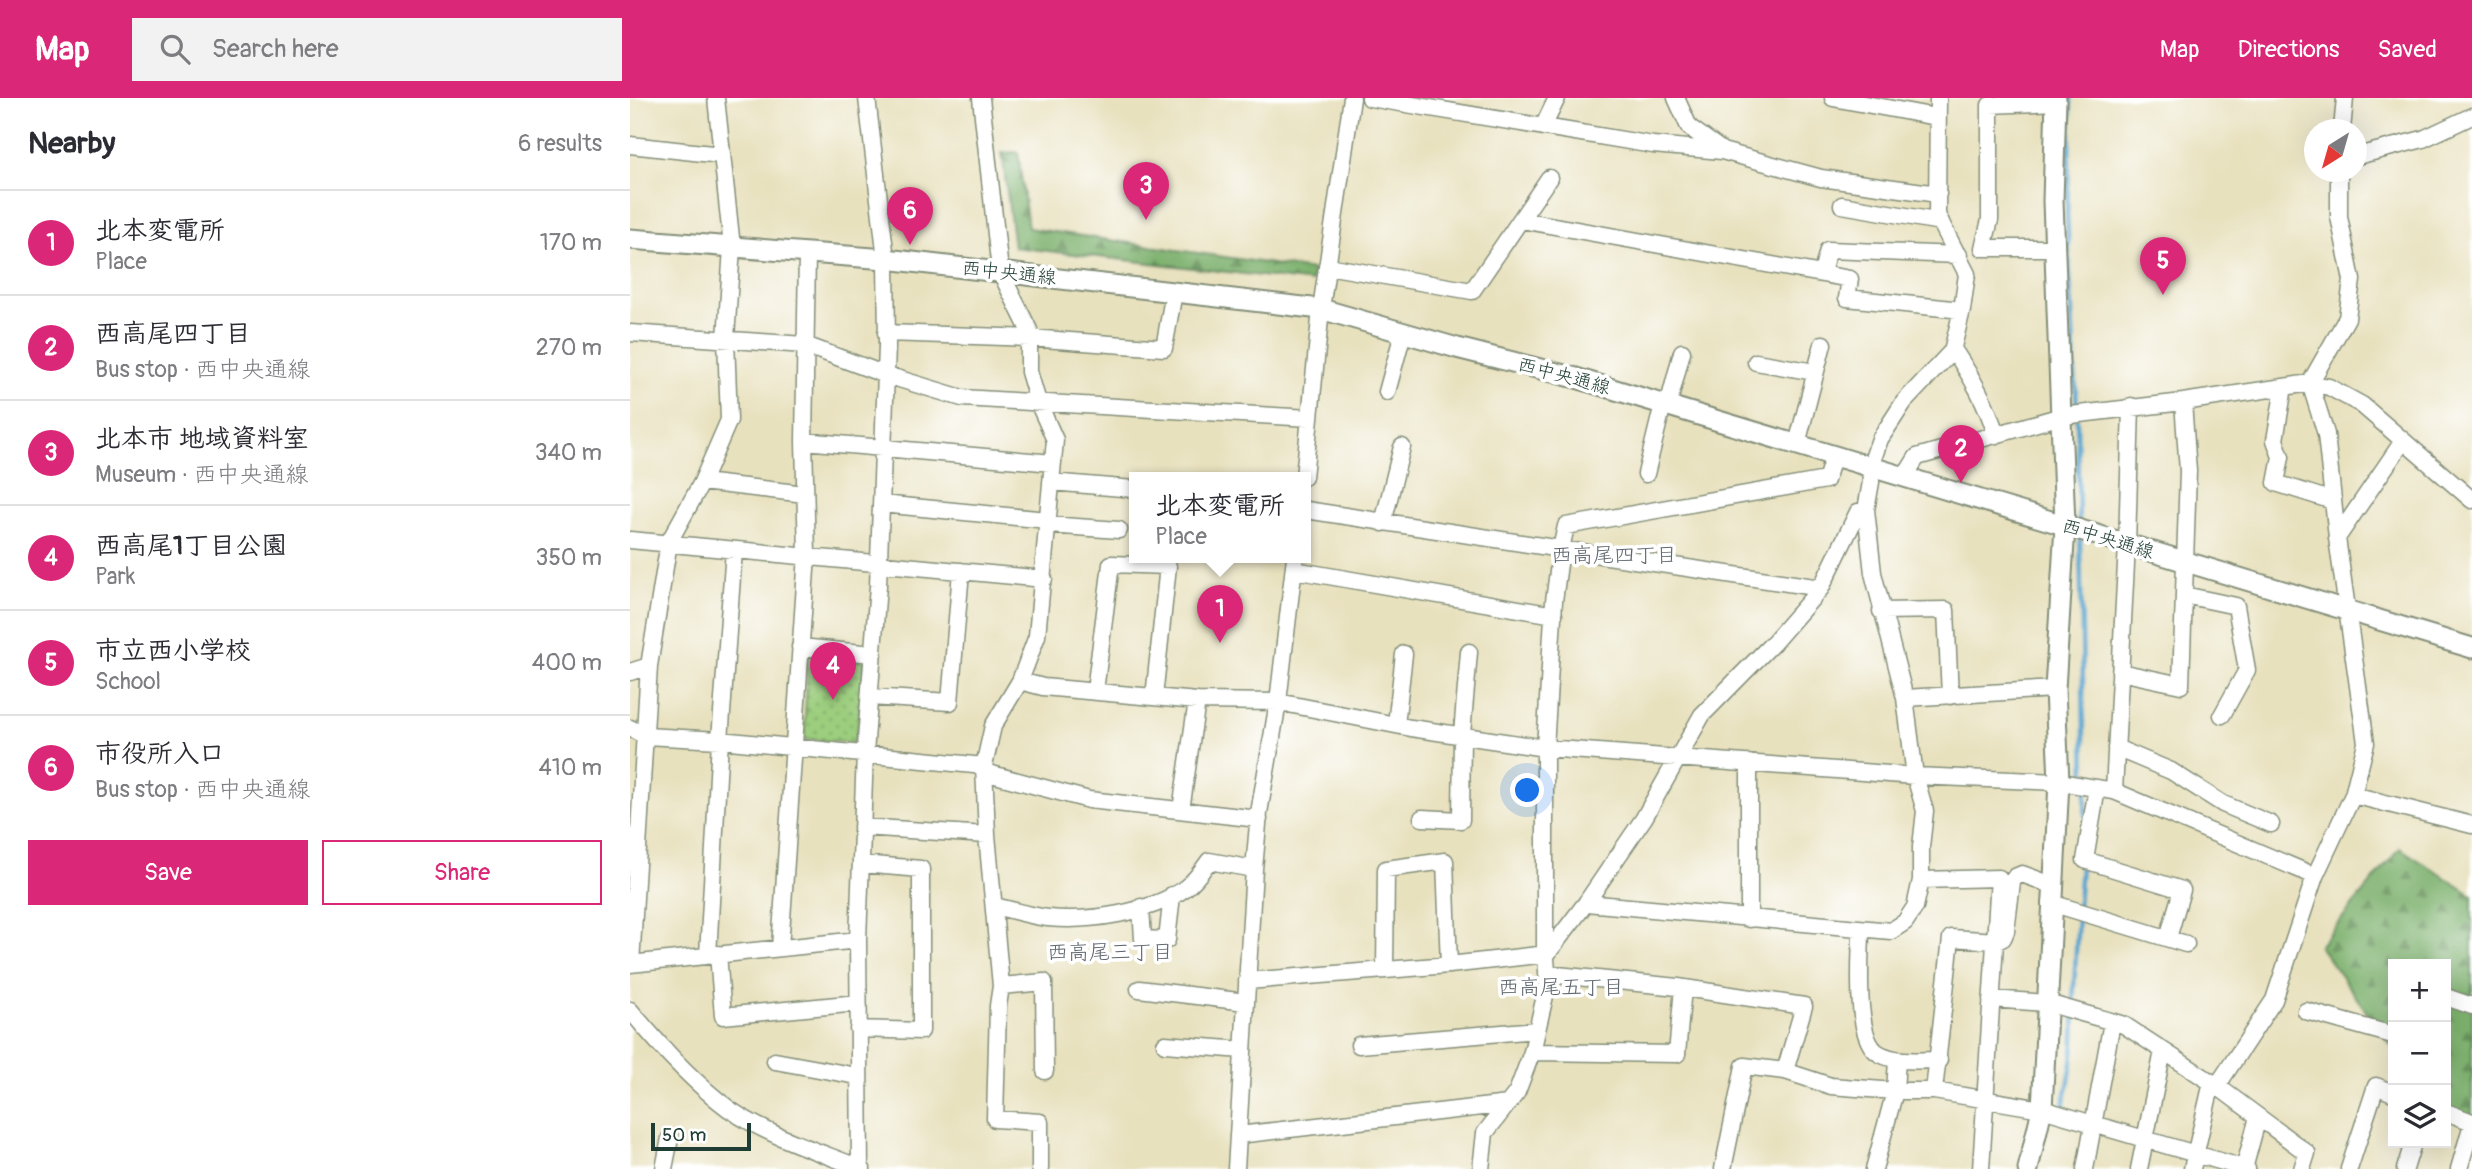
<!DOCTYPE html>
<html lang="en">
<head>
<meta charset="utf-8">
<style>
	body { margin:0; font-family:Pangolin,"Klee One",sans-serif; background:#f2f2f3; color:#2b2b33 }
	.controls { position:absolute; right:21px; bottom:21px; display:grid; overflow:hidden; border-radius:0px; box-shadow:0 7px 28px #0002 }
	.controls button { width:63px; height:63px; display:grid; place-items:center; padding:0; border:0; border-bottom:2px solid #e1e1e2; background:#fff; color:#2b2b33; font:35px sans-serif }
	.compass { position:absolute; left:1674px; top:21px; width:63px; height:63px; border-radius:50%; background:#fff; box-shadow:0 7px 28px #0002; rotate:217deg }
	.scale { position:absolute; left:21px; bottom:18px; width:100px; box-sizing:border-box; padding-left:7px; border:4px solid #1f3d34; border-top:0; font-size:19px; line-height:24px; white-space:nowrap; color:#1f3d34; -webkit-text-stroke:5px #fff; paint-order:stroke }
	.you { position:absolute; left:898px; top:693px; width:24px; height:24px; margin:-18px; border:5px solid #fff; border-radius:50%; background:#1a73e8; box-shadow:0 0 0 10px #1a73e833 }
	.badge { display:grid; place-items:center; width:46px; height:46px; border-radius:50%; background:#db2777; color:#fff; font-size:23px; font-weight:700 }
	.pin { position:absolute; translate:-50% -58px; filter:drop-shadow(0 2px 4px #0008) }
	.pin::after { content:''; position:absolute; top:37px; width:24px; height:21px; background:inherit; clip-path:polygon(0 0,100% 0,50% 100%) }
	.popup { position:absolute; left:499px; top:374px; width:182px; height:91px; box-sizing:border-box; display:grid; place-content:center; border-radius:0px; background:#fff; filter:drop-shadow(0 2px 5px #0005); font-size:23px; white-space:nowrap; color:#7c7c81 }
	.popup b { font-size:26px; color:#2b2b33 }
	.popup::after { content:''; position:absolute; left:50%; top:100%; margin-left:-14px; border:14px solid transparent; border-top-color:#fff }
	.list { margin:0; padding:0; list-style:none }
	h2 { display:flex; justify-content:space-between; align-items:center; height:91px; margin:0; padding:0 28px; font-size:30px }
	h2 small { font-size:23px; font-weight:400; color:#7c7c81 }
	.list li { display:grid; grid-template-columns:46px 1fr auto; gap:21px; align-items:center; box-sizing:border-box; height:105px; padding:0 28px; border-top:2px solid #e1e1e2 }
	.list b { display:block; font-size:26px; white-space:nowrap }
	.list p { margin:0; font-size:23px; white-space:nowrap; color:#7c7c81 }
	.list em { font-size:23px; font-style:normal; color:#7c7c81 }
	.actions { display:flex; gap:14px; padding:21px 28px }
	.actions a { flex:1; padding:16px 0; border:2px solid #db2777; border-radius:0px; text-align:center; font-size:24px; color:#db2777 }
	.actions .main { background:#db2777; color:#fff }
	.icon { flex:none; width:38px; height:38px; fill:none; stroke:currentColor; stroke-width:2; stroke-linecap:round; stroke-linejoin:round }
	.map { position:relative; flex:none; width:1842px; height:1071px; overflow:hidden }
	header { display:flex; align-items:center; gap:42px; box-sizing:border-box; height:98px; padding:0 35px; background:#db2777; color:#fff }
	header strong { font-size:33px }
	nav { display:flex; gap:38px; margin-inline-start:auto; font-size:24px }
	.search { width:490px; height:63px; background:#f2f2f3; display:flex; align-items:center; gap:18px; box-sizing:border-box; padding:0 24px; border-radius:0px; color:#7c7c81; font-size:26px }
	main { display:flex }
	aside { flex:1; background:#fff }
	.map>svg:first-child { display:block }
	.forest { fill:url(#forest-firs); stroke:#4e7750; stroke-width:2 }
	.park { fill:url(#park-dots); stroke:#5e8659; stroke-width:2 }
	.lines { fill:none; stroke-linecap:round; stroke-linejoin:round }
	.stream { stroke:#55a3ce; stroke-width:4.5 }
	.minor-casing { stroke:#848f79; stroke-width:19 }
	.tertiary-casing { stroke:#848f79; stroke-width:23 }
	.minor { stroke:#fff; stroke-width:16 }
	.tertiary { stroke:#fff; stroke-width:19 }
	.labels { text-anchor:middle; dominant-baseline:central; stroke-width:7; stroke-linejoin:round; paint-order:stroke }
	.street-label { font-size:19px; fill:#1f3d34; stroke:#fff }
	.neighbourhood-label { font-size:21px; fill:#5f676f; stroke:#fff }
</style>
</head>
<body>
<header>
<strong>Map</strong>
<div class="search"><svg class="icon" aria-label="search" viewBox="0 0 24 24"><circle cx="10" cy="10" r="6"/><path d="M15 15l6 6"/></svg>Search here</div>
<nav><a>Map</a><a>Directions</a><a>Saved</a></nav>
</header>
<main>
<aside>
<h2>Nearby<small>6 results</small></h2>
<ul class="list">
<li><span class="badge">1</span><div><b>北本変電所</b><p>Place</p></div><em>170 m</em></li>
<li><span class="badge">2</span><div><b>西高尾四丁目</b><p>Bus stop · 西中央通線</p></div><em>270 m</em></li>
<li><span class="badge">3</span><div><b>北本市 地域資料室</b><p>Museum · 西中央通線</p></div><em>340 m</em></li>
<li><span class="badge">4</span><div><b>西高尾1丁目公園</b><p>Park</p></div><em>350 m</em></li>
<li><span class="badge">5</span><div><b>市立西小学校</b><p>School</p></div><em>400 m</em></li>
<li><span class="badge">6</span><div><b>市役所入口</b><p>Bus stop · 西中央通線</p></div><em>410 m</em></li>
</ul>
<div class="actions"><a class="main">Save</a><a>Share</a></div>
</aside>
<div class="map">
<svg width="1842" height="1071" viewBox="0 0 1842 1071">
	<defs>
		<pattern id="forest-firs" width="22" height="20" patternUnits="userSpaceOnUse" patternTransform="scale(1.75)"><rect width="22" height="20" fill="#7db16d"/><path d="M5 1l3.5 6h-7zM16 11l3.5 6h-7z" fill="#66915a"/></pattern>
		<pattern id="park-dots" width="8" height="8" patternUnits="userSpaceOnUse" patternTransform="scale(1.75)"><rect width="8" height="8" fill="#9cce7e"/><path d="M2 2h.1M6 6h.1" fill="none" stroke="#7fa868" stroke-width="1.8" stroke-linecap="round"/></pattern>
	</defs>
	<rect width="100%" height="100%" fill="#fff"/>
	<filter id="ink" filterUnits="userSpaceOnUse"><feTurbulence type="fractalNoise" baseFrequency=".0143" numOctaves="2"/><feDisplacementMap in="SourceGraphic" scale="14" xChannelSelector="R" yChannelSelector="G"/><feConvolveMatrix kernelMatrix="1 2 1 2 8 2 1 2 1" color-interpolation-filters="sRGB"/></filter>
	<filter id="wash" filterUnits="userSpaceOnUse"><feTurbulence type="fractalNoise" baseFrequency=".00686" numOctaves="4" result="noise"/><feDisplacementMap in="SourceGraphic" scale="28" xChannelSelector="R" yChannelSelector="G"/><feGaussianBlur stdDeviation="1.57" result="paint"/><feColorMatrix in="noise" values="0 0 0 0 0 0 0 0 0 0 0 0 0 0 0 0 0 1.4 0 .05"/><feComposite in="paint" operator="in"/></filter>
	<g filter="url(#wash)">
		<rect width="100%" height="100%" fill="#e8e1be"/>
		<path class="forest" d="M 388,54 L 398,130 L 683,172 L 682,184 L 384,149 L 372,55 Z
			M 1770,750 L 1842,797 L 1842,1032 L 1816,1007 L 1816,866 L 1763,866 L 1763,950 L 1689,848 Z"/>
		<path class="park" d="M 178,554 L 235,563 L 226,645 L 174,641 Z"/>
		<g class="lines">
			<path class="stream" d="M 1441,0 L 1437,117 L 1447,313
				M 1447,321 L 1449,425
				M 1450,437 L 1455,684
				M 1455,718 L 1456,692
				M 1448,809 L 1451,766
				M 1443,907 L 1448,818
				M 1433,1008 C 1441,979 1446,946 1444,916"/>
		</g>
	</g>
	<g filter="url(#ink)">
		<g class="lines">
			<defs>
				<path id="minor" d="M 351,0 L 370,173 L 399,232 L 399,274 L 408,304 L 425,342 L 407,538 L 390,583 L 363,628 L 354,668 L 357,737 L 371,888 L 368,908 L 365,1021 L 410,1024 L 410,1071
					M 740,0 L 1023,47 L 1092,53 L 1191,80 L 1308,96
					M 1046,0 L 1059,29 L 1091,52
					M 1203,0 L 1306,19
					M 913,29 L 927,0
					M 1712,32 L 1715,0
					M 0,47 L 91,57
					M 1727,58 L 1793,41 L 1842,18
					M 1212,107 L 1311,124
					M 891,122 L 1220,181 L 1217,200 L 1332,212
					M 1425,150 L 1353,150 L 1360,122 L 1360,7 L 1426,4
					M 697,168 L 842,193 L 919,80
					M 1192,175 L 1198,152 L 1329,157
					M 0,235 L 175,247 L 256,277 L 332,300 L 680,320
					M 256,235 L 400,240 L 534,250 L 544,194
					M 1323,251 C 1341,278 1357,305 1366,337
					M 1126,264 L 1185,274
					M 1654,289 L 1645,342 L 1651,359 L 1646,385 L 1703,403
					M 757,294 L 773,235
					M 1038,308 L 1052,254
					M 174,343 L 423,365
					M 1167,346 L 1193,246
					M 1016,376 L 1033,306
					M 674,379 L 691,211 L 722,0
					M 1274,380 L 1287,359 L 1432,318 L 1553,304 L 1680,285 L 1699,289 L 1732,307 L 1842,402
					M 72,384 L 175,396
					M 421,384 L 504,391
					M 251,406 L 418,422
					M 676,412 L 931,451 L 924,503 L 915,650 L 915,849 L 918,885 L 902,954 L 887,994 L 855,1035 L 851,1071
					M 753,425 L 772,349
					M 418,427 L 489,432
					M 1707,440 L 1773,343
					M 0,442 L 414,481
					M 664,472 L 924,517
					M 1191,490 L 931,451 L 936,428 L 1196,382 L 1204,357
					M 1554,497 L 1606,508 L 1617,572 L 1592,617
					M 1251,513 L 1316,512 L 1320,598
					M 170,549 L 243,556
					M 0,574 L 19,568
					M 1490,574 L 1551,587 L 1558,373 L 1553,304
					M 390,583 L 413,589 L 567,603 L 648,604 L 781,630 L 915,650 L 1285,678 L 1429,684 L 1484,693 L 1685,778
					M 465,593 L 481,466 L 538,468 L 524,599
					M 240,599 L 320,604 L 331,473
					M 1275,600 L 1425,591
					M 766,627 L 774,556
					M 0,630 L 15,638 L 90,642 L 354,668
					M 1486,650 L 1541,673 L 1593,706 L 1641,726
					M 1119,665 L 1119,821
					M 354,674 L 459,702 L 629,721
					M 1467,690 L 1455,762 L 1552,792 L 1538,840
					M 1484,693 L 1497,447 L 1501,308
					M 1723,697 L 1842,727
					M 551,712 L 567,603
					M 792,720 L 831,722 L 832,636 L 839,554
					M 232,729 L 357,737
					M 1291,782 L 1369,780 L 1351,1071
					M 1422,787 L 1392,776 L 1385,779 L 1382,784 L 1376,833 L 1373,840 L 1367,843 L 1321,840 L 1304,993 L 1412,1011 L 1617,1071
					M 956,805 L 1261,833 L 1275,824 L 1285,809 L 1291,782 L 1291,749 L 1295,713 L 1285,678 L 1275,600 L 1243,475 L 1236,412 L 1241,384 L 1240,369 L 1250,341 L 1274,304 L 1322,253 L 1332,212 L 1337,176 L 1307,117 L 1308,0
					M 1421,805 L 1556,846
					M 365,808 C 382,812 400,818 418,820 C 459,824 520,815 554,791 C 564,784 572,773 579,763 L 624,771
					M 511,809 L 513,841 L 537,842 L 542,797
					M 1231,832 C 1231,859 1223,943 1250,956 C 1268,965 1289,962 1309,962
					M 150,850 L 177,457 L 174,343 L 177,156
					M 88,856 L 93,918 L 228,905
					M 78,857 L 90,642 L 104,452
					M 0,866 L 228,842
					M 1,866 L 19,568 L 39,444 L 72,384 L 99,322 L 96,241 L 102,149 L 86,0
					M 755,872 L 756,771 L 815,763 L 819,867
					M 917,876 L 1048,889 L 1174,908 L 1155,973
					M 617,883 L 819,867 L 917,856 L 956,805 L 1014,720 L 1072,617 L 1143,545 L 1191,490 L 1228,414 L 1236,412
					M 371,888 L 414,884 L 415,973
					M 509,891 L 616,904
					M 1816,899 L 1842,908
					M 1361,901 L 1417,905 L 1494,927 L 1587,988 L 1677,1055 L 1672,1071
					M 0,912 C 29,947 62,984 99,1011 C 138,1038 188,1053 232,1071
					M 1676,913 L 1763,937
					M 228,931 L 291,933 L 291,771 L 231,766
					M 535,946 L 613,952
					M 729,947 L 907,932
					M 902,954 L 1047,956 L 1053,890
					M 145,963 L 227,978
					M 1587,988 L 1644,902 L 1685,778 L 1723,697 L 1736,645 L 1707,440 L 1696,336 L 1680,285 L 1717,220 L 1722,182 L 1709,119 L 1709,74
					M 1816,1014 L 1842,1024
					M 608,1037 L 878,1006
					M 230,1070 L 228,842 L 235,655 L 248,488 L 257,248 L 256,161 L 237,0
					M 34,1071 L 40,1040
					M 606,1071 L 624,771 L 629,715 L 648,604 L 665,459
					M 1093,1071 L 1114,968 L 1155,973 L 1201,988 L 1265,993 L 1304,993
					M 1244,1071 L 1265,993 L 1267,962
					M 1455,1071 L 1482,924
					M 1509,1071 L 1533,953
					M 1562,1071 L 1582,984
					M 1614,1071 L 1628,1019
					M 1719,1071 L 1746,988 L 1763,995
					M 1775,1071 L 1783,1045
					M 1829,1071 L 1842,1026"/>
				<path id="tertiary" d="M 0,141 L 256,161 L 691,211 L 827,250 L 946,280 L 1842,550
					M 1398,1071 L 1412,1011 L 1429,684 L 1425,591 L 1435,428 L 1423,103 L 1426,0"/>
			</defs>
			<use href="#minor" class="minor-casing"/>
			<use href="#tertiary" class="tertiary-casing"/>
			<use href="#minor" class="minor"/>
			<use href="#tertiary" class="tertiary"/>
		</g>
	</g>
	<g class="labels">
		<g class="street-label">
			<text transform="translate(379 175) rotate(6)">西中央通線</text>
			<text transform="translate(934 278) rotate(15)">西中央通線</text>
			<text transform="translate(1478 441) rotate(17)">西中央通線</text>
		</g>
		<g class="neighbourhood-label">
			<text x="984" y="457">西高尾四丁目</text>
			<text x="480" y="854">西高尾三丁目</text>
			<text x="931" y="889">西高尾五丁目</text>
		</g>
	</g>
</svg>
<div class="controls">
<button>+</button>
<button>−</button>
<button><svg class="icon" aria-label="layers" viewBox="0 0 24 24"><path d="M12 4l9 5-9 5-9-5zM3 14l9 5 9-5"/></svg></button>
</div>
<svg class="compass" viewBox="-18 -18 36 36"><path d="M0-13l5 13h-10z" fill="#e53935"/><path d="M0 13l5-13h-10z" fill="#7c7c81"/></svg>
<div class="scale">50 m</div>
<div class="you"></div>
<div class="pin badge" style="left:590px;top:545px">1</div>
<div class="popup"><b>北本変電所</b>Place</div>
<div class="pin badge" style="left:1331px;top:385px">2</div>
<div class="pin badge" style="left:516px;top:122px">3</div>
<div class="pin badge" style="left:203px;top:602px">4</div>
<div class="pin badge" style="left:1533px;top:197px">5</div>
<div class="pin badge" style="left:280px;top:147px">6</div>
</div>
</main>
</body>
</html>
